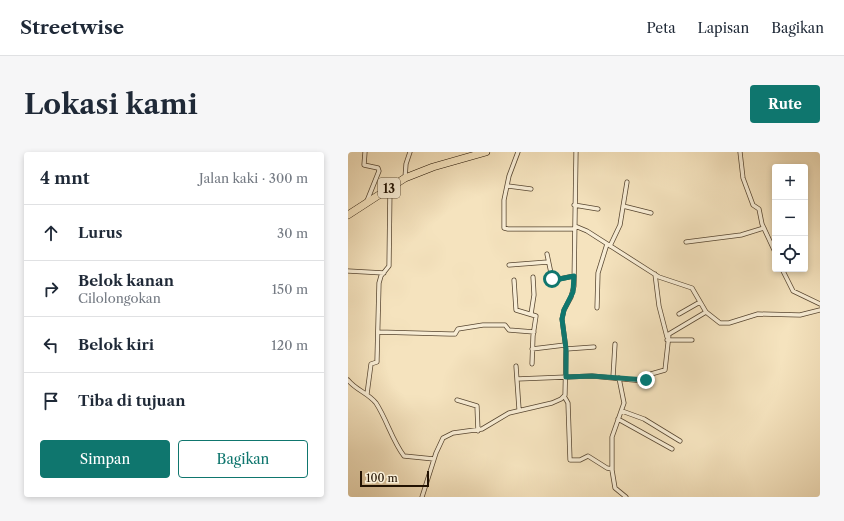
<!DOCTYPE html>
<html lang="id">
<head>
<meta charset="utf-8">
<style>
	body { margin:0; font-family:"Libre Caslon Text",serif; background:#f6f6f7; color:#1f2937 }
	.controls { position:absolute; right:12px; top:12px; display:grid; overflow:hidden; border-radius:4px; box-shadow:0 2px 6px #0003 }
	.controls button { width:36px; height:36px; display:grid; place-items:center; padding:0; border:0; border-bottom:1px solid #e0e1e3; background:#fff; color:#1f2937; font:20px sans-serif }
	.scale { position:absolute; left:12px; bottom:10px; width:69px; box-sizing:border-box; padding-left:4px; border:2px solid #221202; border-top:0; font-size:11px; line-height:14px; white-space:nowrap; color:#221202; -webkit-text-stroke:3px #f8edd5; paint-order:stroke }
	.stop { position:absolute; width:12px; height:12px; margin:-9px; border:3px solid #0f766e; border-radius:50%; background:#fff }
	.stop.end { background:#0f766e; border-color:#fff; box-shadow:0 1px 4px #0008 }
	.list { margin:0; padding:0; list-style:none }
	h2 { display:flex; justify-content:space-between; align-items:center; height:52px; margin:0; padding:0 16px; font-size:17px }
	h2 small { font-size:13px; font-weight:400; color:#747a83 }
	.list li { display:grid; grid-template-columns:26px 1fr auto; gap:12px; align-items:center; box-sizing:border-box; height:56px; padding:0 16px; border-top:1px solid #e0e1e3 }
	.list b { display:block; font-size:15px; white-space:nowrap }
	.list p { margin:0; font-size:13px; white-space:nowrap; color:#747a83 }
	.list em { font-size:13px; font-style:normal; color:#747a83 }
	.actions { display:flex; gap:8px; padding:12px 16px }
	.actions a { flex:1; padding:9px 0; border:1px solid #0f766e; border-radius:4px; text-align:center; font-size:14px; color:#0f766e }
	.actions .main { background:#0f766e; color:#fff }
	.icon { flex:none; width:22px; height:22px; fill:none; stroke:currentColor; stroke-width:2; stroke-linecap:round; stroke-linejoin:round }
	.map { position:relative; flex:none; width:472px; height:345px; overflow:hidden; border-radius:4px }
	header { display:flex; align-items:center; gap:24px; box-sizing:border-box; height:56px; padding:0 20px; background:#fff; border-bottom:1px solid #e0e1e3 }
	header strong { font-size:19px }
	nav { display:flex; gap:22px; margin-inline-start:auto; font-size:14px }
	.intro { display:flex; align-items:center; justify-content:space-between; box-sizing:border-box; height:96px; padding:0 24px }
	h1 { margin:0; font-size:28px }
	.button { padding:10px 18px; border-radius:4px; background:#0f766e; color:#fff; font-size:14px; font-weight:700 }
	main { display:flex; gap:24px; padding:0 24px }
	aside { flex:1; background:#fff; border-radius:4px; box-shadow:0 2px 6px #0003 }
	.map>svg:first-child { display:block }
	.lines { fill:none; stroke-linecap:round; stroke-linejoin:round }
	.street-casing { stroke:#574631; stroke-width:5 }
	.highway-casing { stroke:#221202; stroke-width:8 }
	.street { stroke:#f8edd5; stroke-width:3.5 }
	.highway { stroke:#f5e3be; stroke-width:7 }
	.route { stroke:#0f766e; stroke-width:5 }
	.labels { text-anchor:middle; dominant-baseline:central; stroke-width:4; stroke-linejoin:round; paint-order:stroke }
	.shield { fill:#f8edd5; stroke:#625441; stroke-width:1 }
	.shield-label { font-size:12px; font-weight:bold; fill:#221202 }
</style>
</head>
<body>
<header>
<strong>Streetwise</strong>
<nav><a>Peta</a><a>Lapisan</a><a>Bagikan</a></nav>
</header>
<div class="intro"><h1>Lokasi kami</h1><a class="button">Rute</a></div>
<main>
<aside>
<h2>4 mnt<small>Jalan kaki · 300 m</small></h2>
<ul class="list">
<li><svg class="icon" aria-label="ahead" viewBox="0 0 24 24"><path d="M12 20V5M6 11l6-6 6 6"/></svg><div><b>Lurus</b></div><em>30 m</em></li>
<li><svg class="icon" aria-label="right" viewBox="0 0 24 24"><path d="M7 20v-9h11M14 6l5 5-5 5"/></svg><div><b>Belok kanan</b><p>Cilolongokan</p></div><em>150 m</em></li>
<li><svg class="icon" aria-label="left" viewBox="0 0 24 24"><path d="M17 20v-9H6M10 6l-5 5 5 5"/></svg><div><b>Belok kiri</b></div><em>120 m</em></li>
<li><svg class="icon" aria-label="arrive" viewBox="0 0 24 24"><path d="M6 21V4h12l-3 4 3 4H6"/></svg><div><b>Tiba di tujuan</b></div></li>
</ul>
<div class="actions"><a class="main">Simpan</a><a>Bagikan</a></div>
</aside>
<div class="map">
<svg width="472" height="345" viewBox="0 0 472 345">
	<rect width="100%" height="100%" fill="#f5e3be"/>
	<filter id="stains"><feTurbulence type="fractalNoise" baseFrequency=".005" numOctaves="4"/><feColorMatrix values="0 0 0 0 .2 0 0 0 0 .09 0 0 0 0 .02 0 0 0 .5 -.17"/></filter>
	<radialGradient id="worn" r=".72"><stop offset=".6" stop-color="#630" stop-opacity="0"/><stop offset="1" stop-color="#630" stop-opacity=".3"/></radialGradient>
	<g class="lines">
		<defs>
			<path id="street" d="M 17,0 L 16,13 L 30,16 L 31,19 L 19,49
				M 170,0 L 161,24 L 156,48 L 156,76 L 160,77 L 227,77
				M 392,0 L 395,26 L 405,53 L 411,57 L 414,72 L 427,100
				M 57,26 L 58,12 L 62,0
				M 160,34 L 183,37
				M 226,53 L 250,57
				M 275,54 L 303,61
				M 227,74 L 239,79 L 311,125 L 344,136 L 358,160 L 372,171 L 381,171 L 410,162 L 452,163 L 472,158
				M 338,90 L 393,83 L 416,76
				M 262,94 L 272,73 L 279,30
				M 199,102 L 204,126 L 206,128 L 226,124
				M 161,113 L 200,110
				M 434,117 L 445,139 L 472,152
				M 0,119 L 36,121
				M 307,122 L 311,154 L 319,185
				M 166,128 L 168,158 L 188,164 L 185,184 L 184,212
				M 249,156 L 250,121 L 259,92
				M 183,162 L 186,143 L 185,125
				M 331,162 L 352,150
				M 30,180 L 102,182 L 107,182 L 110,177 L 135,173 L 157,173 L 161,178 L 186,180
				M 319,188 L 344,188
				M 184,197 L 217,193
				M 218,197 L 246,195
				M 168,214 L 171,257
				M 265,225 L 267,192
				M 271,226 L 276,251 L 264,285 L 264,318 L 267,336 L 278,345
				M 169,227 L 244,224 L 296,229 L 303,222 L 317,218 L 321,182 L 358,160
				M 0,228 C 8,238 20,241 28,251 C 39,268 44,288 56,304 L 86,307
				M 19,242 L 23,212 L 29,210 L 29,208 L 31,131 L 33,124 L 41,114 L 42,35
				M 216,244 L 220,251 L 222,308 L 232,308 L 240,304 L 259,316 L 264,317
				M 109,248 L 129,254 L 130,279
				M 274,259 L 296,267 L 332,289
				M 270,267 L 324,297
				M 74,345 L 88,301 L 95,286 L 105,281 L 134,277 L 161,261 L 204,251 L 213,247 L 217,243 L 218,197 L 214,167 L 216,158 L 223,145 L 226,134 L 228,0"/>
			<path id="highway" d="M 0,63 L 57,26 L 85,15 L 138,0"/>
		</defs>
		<use href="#street" class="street-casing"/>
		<use href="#highway" class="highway-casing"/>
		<use href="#street" class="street"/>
		<use href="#highway" class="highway"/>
	</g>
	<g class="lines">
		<path class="route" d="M 204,127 L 207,128 L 226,124 L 225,140 L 216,158 L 214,167 L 218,197 L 218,225 L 244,224 L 298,228"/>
	</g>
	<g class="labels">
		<rect class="shield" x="30" y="26" width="22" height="20" rx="3"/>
		<g class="shield-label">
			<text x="41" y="36">13</text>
		</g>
	</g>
	<rect width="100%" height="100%" filter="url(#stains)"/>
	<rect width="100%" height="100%" fill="url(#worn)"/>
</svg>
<div class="controls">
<button>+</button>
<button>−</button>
<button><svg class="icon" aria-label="locate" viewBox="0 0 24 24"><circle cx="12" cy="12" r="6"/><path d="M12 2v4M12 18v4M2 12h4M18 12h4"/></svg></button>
</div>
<div class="scale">100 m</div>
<div class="stop" style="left:204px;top:127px"></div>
<div class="stop end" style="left:298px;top:228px"></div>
</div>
</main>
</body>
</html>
